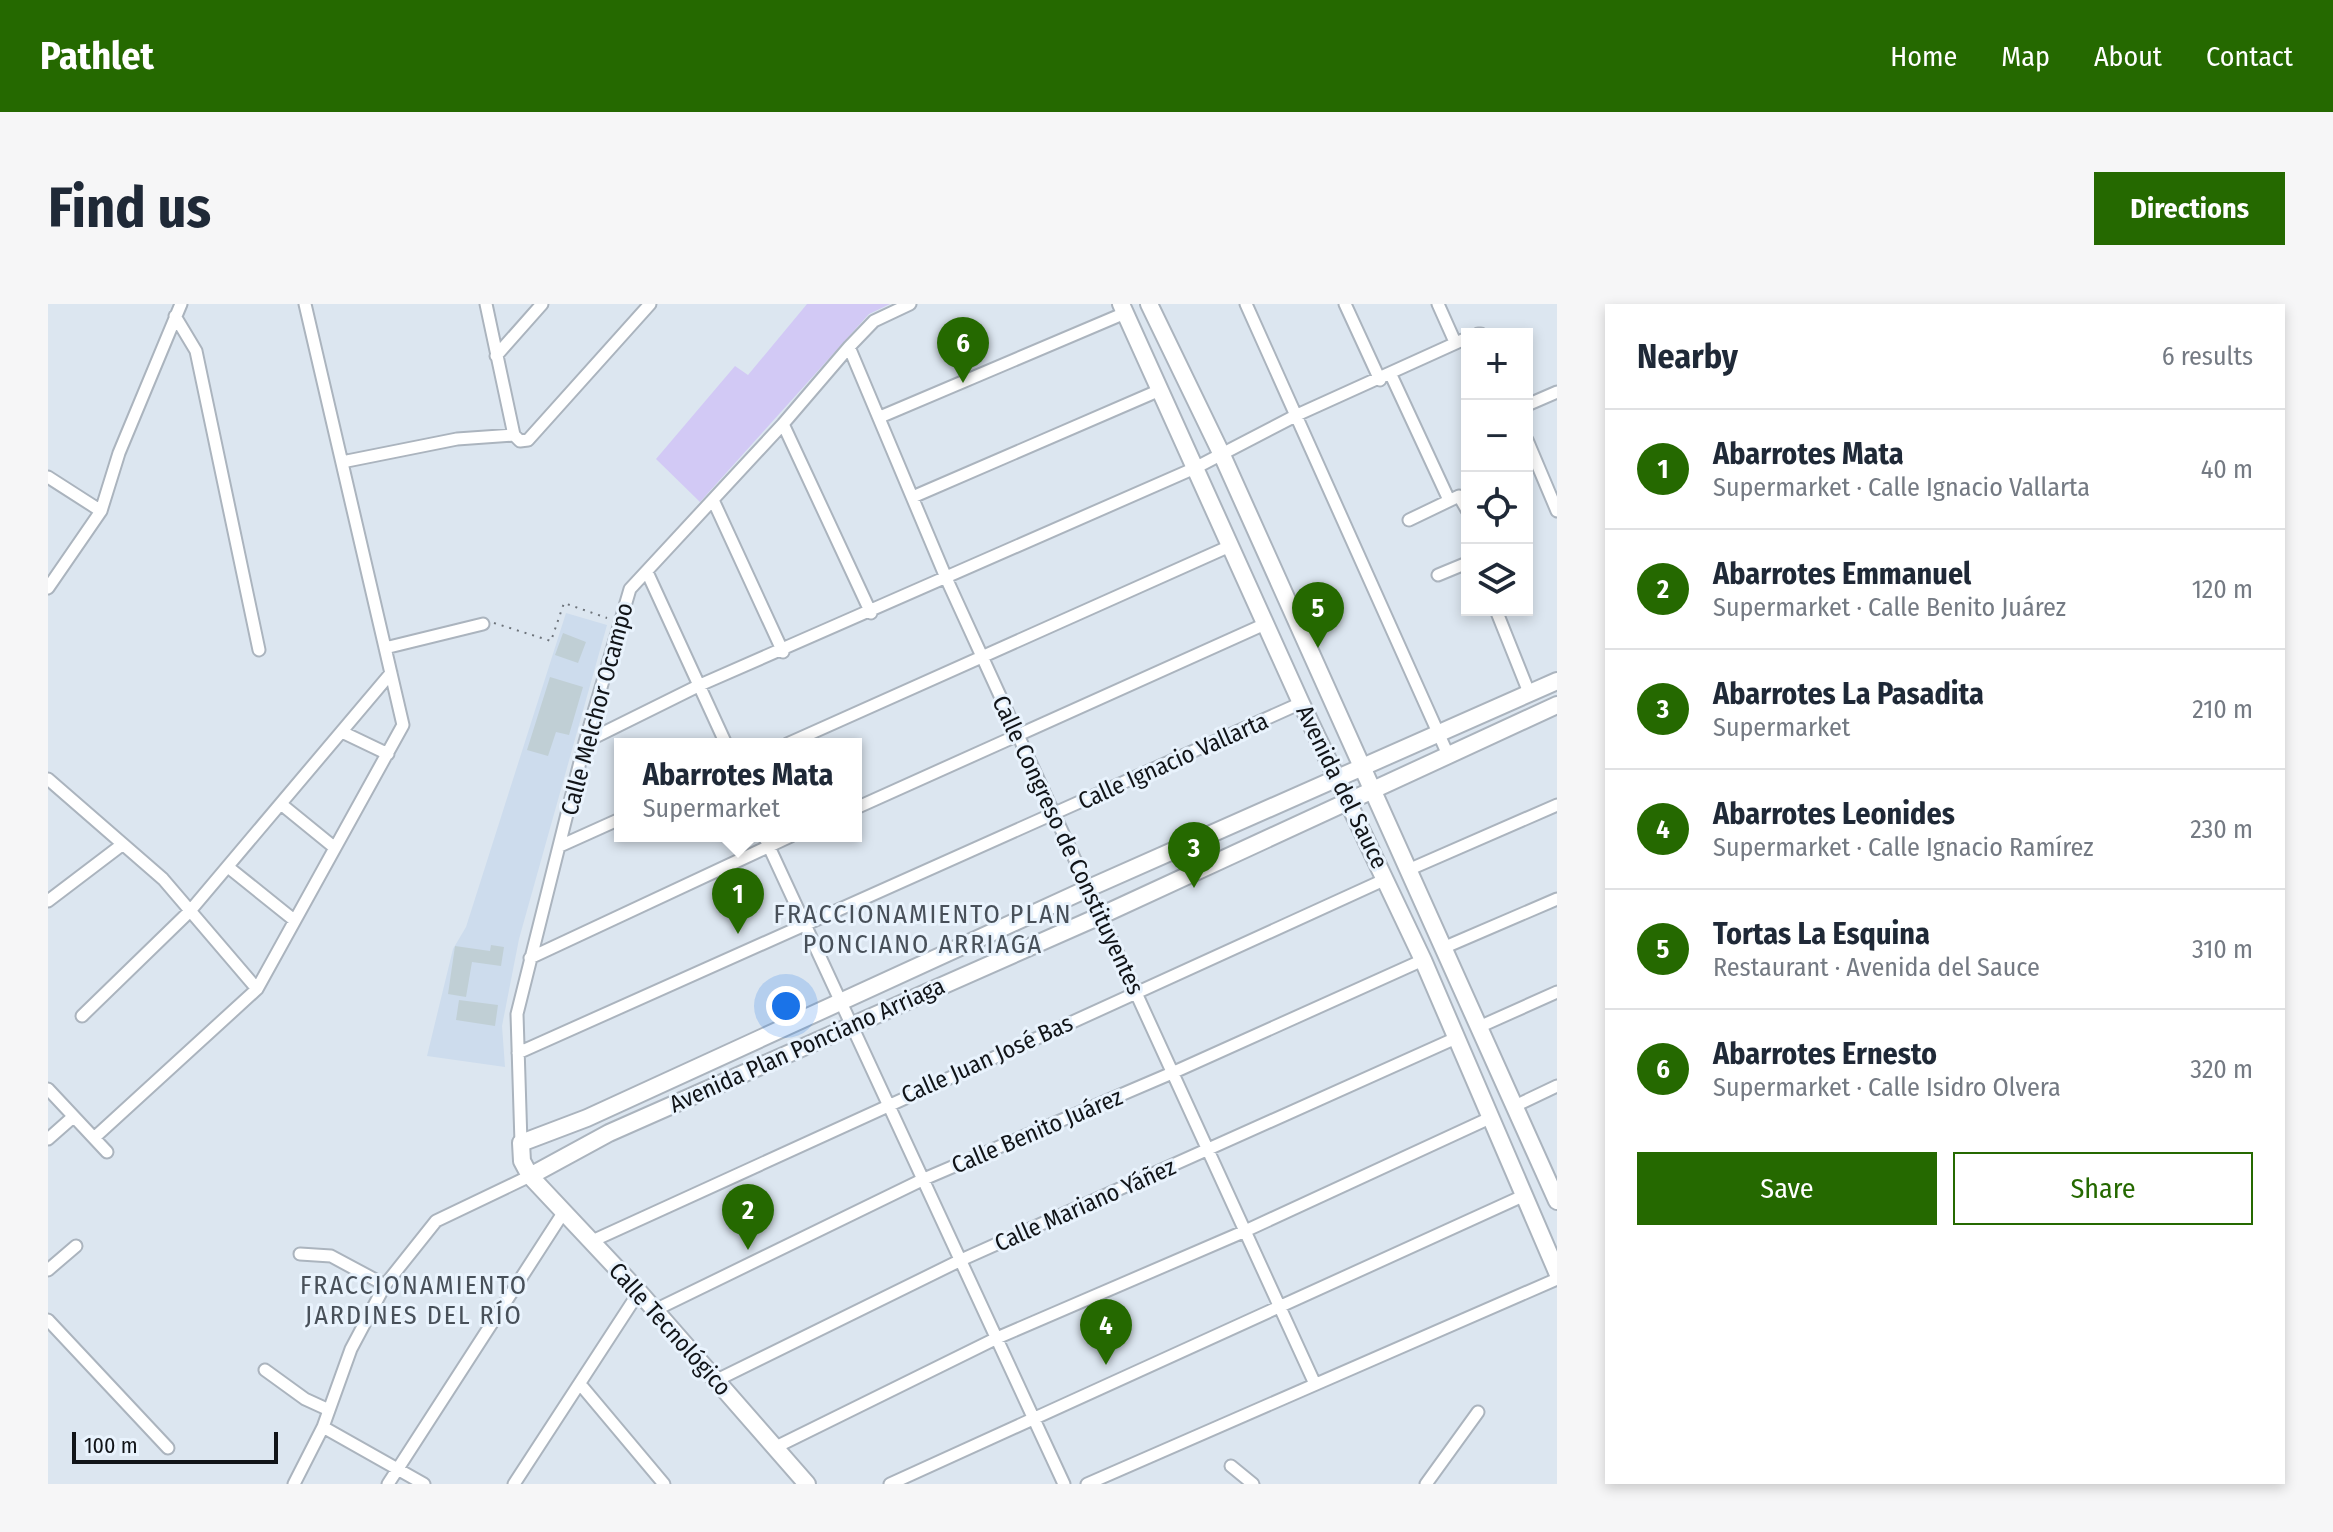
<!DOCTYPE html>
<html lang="en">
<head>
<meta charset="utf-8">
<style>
	body { margin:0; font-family:"Fira Sans Condensed",sans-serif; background:#f6f6f7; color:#1f2937 }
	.controls { position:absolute; right:24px; top:24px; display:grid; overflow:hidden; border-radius:0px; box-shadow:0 4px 12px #0003 }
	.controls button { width:72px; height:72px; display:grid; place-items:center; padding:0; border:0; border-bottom:2px solid #e0e1e3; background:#fff; color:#1f2937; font:40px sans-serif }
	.scale { position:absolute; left:24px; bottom:20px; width:206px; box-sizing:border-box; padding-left:8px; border:4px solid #111418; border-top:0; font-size:22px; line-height:28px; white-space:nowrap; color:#111418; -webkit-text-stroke:6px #e9f3fd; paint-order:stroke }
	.you { position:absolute; left:738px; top:702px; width:28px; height:28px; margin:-20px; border:6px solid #fff; border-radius:50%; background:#1a73e8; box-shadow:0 0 0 12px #1a73e833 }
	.badge { display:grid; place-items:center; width:52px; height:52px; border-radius:50%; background:#256900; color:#fff; font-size:26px; font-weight:700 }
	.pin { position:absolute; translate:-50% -66px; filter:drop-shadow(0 2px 4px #0008) }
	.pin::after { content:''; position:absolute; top:42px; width:28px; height:24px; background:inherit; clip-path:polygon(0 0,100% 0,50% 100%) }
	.popup { position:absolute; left:566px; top:434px; width:248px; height:104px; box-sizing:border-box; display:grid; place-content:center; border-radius:0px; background:#fff; filter:drop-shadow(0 2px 6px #0005); font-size:26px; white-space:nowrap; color:#747a83 }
	.popup b { font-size:30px; color:#1f2937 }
	.popup::after { content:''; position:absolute; left:50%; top:100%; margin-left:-16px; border:16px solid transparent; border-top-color:#fff }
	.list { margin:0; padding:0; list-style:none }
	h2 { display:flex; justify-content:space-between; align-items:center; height:104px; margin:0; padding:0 32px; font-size:34px }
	h2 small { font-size:26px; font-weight:400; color:#747a83 }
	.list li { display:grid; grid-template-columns:52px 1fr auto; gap:24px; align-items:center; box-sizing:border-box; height:120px; padding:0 32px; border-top:2px solid #e0e1e3 }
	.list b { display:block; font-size:30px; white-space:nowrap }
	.list p { margin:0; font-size:26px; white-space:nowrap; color:#747a83 }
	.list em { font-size:26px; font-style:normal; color:#747a83 }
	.actions { display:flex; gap:16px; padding:24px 32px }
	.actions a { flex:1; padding:18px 0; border:2px solid #256900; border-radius:0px; text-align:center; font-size:28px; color:#256900 }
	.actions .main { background:#256900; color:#fff }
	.icon { flex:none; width:44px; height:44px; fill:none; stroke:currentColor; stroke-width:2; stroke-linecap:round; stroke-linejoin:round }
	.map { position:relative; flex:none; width:1509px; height:1180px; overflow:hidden; border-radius:0px }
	header { display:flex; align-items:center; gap:48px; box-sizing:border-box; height:112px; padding:0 40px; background:#256900; color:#fff }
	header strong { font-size:38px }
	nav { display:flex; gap:44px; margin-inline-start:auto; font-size:28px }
	.intro { display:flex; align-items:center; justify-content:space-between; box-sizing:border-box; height:192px; padding:0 48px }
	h1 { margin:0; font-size:56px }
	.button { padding:20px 36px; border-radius:0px; background:#256900; color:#fff; font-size:28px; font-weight:700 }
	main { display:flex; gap:48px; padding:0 48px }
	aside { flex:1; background:#fff; border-radius:0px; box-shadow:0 4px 12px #0003 }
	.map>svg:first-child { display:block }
	.built { fill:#cddced }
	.green { fill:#d2c9f5 }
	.building { fill:#c0cfd5 }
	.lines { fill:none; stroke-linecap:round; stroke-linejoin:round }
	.street-casing { stroke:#abb4be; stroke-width:15 }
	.secondary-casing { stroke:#abb4be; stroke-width:20 }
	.path { stroke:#6d737a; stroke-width:2; stroke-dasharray:2 6; stroke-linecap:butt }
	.street { stroke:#fff; stroke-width:11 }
	.secondary { stroke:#fff; stroke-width:16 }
	.labels { text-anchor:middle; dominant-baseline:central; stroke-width:6; stroke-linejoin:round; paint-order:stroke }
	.street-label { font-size:24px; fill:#111418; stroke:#e9f3fd }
	.neighbourhood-label { font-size:26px; letter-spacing:2px; fill:#485059; stroke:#e9f3fd }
</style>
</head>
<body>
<header>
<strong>Pathlet</strong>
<nav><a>Home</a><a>Map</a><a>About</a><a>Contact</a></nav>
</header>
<div class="intro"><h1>Find us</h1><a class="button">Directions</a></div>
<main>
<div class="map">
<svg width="1509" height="1180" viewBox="0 0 1509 1180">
	<rect width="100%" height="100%" fill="#dce6f0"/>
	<path class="built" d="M 518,309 L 559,321 L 471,635 L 454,722 L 457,763 L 379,752 L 405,645 L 418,623 Z"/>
	<path class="green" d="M 759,0 L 842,0 L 821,10 L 652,198 L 608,155 L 687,62 L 700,71 Z"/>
	<path class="building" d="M 515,329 L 538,338 L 530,359 L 507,351 Z
		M 502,373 L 535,383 L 521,431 L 508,428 L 500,452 L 479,446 Z
		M 443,641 L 456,643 L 453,662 L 424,658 L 418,693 L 400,690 L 407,642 L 442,647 Z
		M 411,696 L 450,701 L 447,722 L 408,716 Z"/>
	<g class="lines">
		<defs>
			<path id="street" d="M 438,0 L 466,131 L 472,137 L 480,136 L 602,0
				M 1198,0 L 1401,453
				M 1297,0 L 1332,76
				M 1390,0 L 1407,38
				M 127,12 L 148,47 L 211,346
				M 1430,30 L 1433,30
				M 801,43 L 899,276 L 1267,1080
				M 448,52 L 494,0
				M 1343,71 L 1401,196
				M 1479,101 L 1509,88
				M 832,113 L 1077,9
				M 735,120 L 823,309
				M 1479,136 L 1509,207
				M 294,158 L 409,135 L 466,131
				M 0,173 L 53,207
				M 867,192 L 1112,86
				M 665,196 L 735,348
				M 1361,216 L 1411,192 L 1419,206
				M 599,268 L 678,440
				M 1390,271 L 1419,259
				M 0,284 L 53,207 L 71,149 L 133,0
				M 1448,306 L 1482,391
				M 337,344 L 435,320
				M 294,428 L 340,450
				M 537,438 L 652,381 L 1147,164 L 1249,111 L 1419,34
				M 739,440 L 1182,242
				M 0,475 L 115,575 L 209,685
				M 233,500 L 287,544
				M 808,504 L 1217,320
				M 716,532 L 1016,1180
				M 512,542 L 572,515
				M 180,563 L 246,616
				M 1360,566 L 1509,501
				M 0,597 L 75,540
				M 1395,644 L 1509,595
				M 482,654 L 743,532
				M 34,712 L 142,607 L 343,369
				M 1431,723 L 1509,688
				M 470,749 L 1253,399
				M 0,785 L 59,848
				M 1467,802 L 1509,782
				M 46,834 L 209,685 L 355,421 L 257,0
				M 0,835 L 25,813
				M 473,839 L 469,710 L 537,438 L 582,285 L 735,120 L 801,43 L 826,17 L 862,0
				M 542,938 L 1338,575
				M 252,950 L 283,952 L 337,981
				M 0,966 L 28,942
				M 607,1006 L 876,875 L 1124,769 L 1375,656
				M 0,1016 L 120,1144
				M 217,1066 L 257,1095 L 281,1106
				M 669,1076 L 913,956 L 1408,734
				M 532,1080 L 616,1180
				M 275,1123 L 376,1180
				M 728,1143 L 949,1034 L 1195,928 L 1444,813
				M 1183,1162 L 1205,1180
				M 246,1180 L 275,1123 L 303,1045 L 337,981 L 388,917 L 482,872
				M 340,1180 L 515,909
				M 466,1180 L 591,988
				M 842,1180 L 1477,891
				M 1039,1180 L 1509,975
				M 1378,1180 L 1430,1108"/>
			<path id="secondary" d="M 1073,0 L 1253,399 L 1375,656 L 1509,968
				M 1101,0 L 1174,151 L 1509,897
				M 482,872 L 561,829 L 1052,612 L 1509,401
				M 759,1180 L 591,988 L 482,872 L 474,857 L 473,839 L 539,814 L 1041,584 L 1509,377"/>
		</defs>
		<use href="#street" class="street-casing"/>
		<use href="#secondary" class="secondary-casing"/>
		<path class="path" d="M 446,319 L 503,337 L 516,299 L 559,314"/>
		<use href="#street" class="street"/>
		<use href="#secondary" class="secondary"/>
	</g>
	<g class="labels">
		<g class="street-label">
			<text transform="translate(549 405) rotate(-75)">Calle Melchor Ocampo</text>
			<text transform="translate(1125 457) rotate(-24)">Calle Ignacio Vallarta</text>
			<text transform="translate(1294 483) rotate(64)">Avenida del Sauce</text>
			<text transform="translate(1020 541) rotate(65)">Calle Congreso de Constituyentes</text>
			<text transform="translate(759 741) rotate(-24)">Avenida Plan Ponciano Arriaga</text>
			<text transform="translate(939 755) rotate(-24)">Calle Juan José Bas</text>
			<text transform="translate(989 827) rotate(-23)">Calle Benito Juárez</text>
			<text transform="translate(1037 901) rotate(-24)">Calle Mariano Yáñez</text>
			<text transform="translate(622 1025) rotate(48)">Calle Tecnológico</text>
		</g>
		<g class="neighbourhood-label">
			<text x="875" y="610">FRACCIONAMIENTO PLAN<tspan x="875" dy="30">PONCIANO ARRIAGA</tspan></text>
			<text x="366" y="981">FRACCIONAMIENTO<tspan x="366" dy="30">JARDINES DEL RÍO</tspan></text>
		</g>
	</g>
</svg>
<div class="controls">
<button>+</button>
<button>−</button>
<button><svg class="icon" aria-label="locate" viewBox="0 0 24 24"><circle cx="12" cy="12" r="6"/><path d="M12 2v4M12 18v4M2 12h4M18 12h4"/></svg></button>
<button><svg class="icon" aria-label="layers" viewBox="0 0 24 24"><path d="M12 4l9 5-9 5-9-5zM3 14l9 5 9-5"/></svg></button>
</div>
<div class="scale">100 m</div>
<div class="you"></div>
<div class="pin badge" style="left:690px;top:630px">1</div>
<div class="popup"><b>Abarrotes Mata</b>Supermarket</div>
<div class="pin badge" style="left:700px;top:946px">2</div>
<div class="pin badge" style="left:1146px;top:584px">3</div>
<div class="pin badge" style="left:1058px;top:1061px">4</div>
<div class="pin badge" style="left:1270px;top:344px">5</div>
<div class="pin badge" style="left:915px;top:79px">6</div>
</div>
<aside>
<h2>Nearby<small>6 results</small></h2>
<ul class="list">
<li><span class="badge">1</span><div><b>Abarrotes Mata</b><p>Supermarket · Calle Ignacio Vallarta</p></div><em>40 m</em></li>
<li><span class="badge">2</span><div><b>Abarrotes Emmanuel</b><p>Supermarket · Calle Benito Juárez</p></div><em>120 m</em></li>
<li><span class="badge">3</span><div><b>Abarrotes La Pasadita</b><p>Supermarket</p></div><em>210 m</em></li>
<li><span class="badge">4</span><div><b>Abarrotes Leonides</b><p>Supermarket · Calle Ignacio Ramírez</p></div><em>230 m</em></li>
<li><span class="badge">5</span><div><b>Tortas La Esquina</b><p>Restaurant · Avenida del Sauce</p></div><em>310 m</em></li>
<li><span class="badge">6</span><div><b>Abarrotes Ernesto</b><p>Supermarket · Calle Isidro Olvera</p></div><em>320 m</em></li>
</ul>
<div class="actions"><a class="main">Save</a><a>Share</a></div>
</aside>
</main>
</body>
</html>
